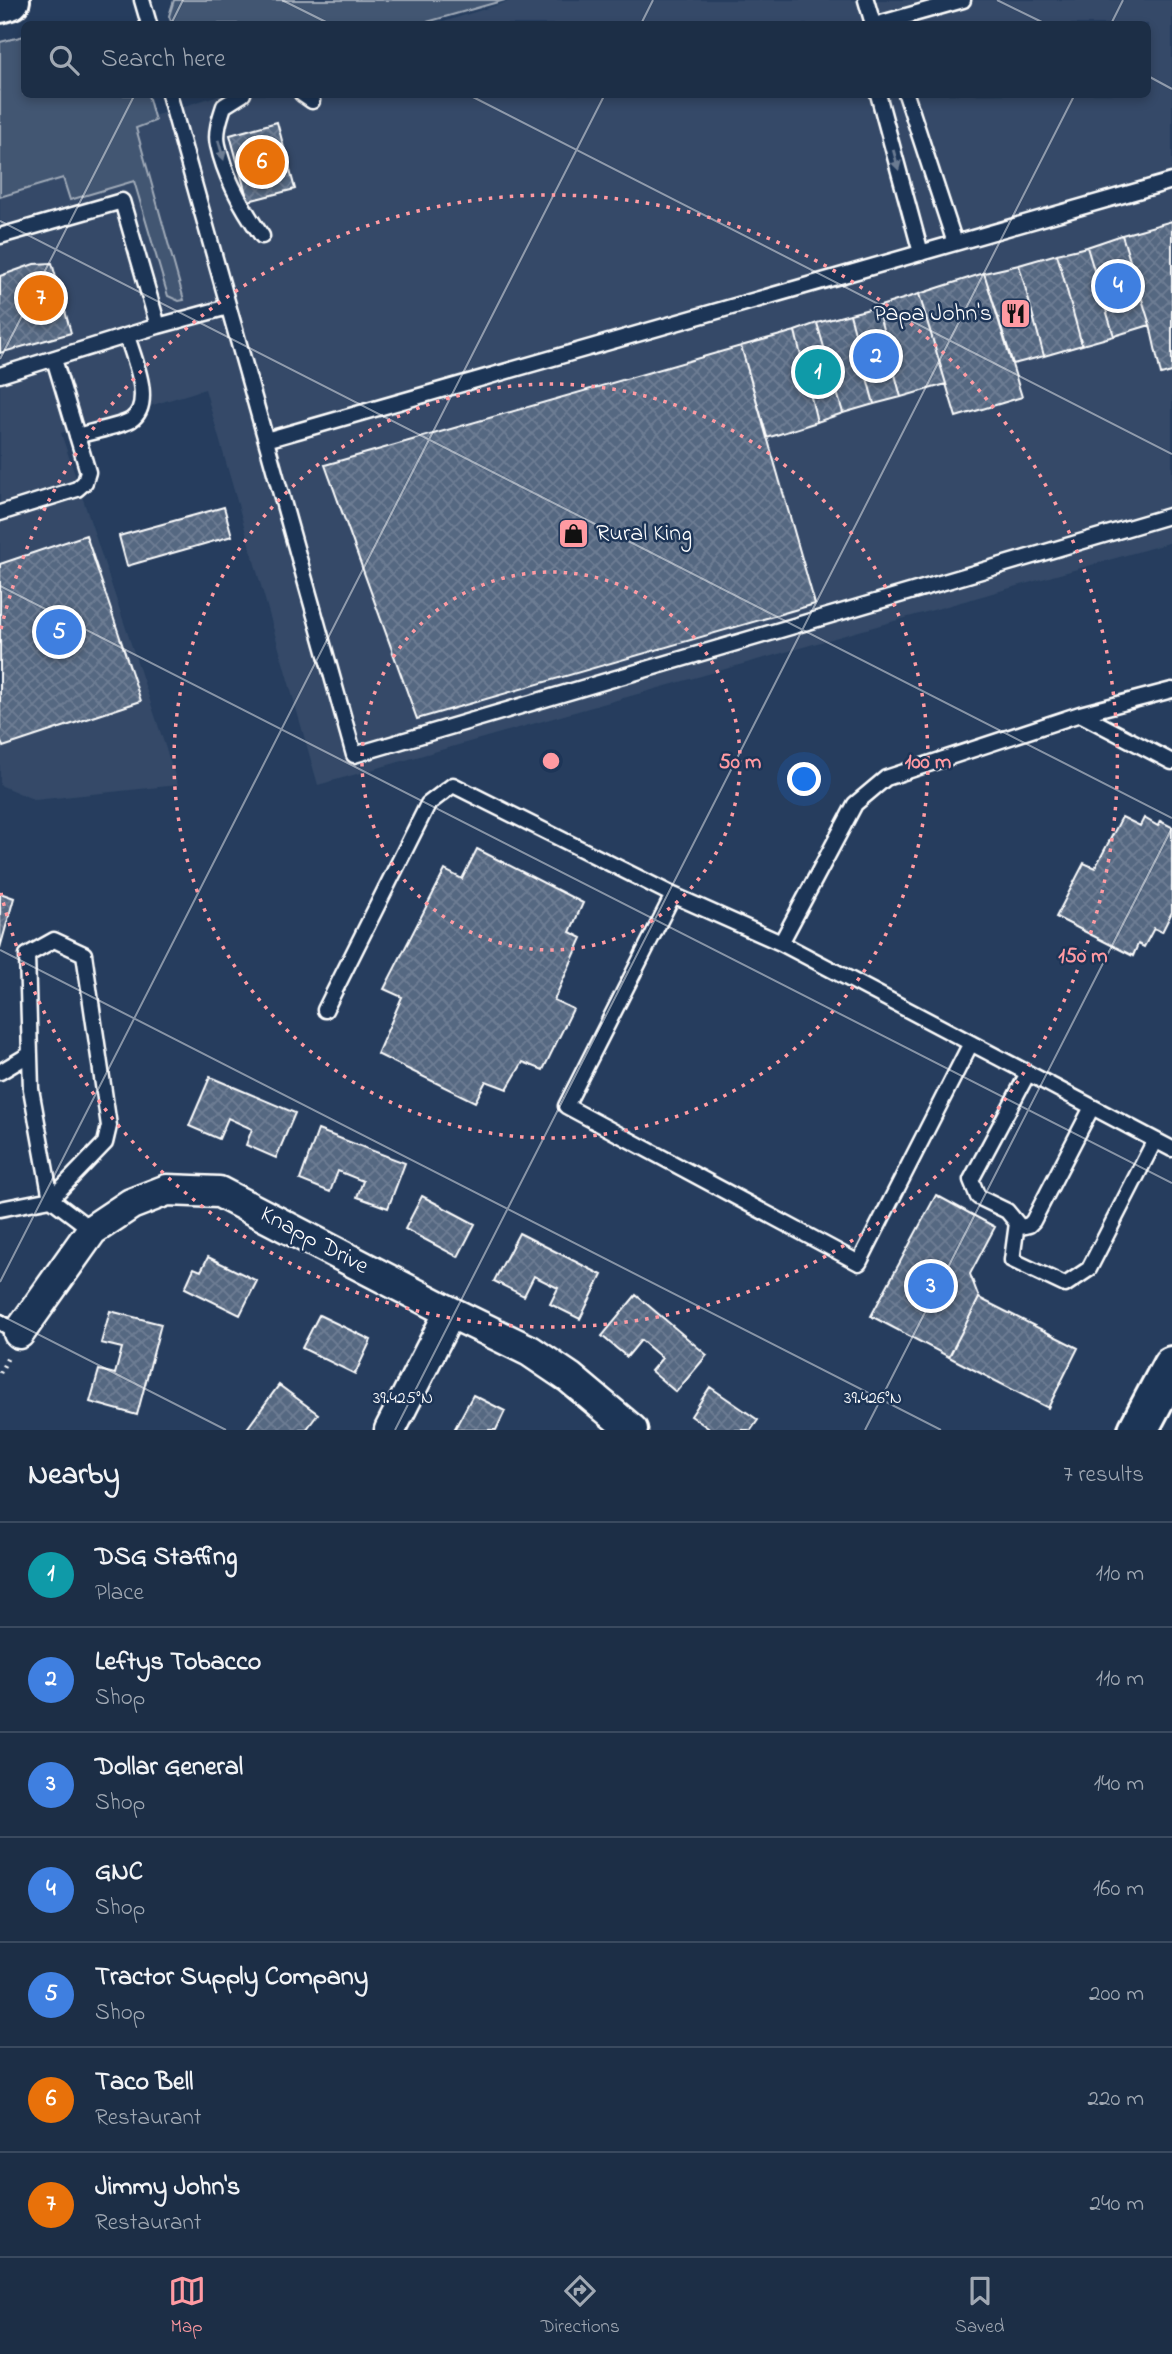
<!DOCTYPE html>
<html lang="en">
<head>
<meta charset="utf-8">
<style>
	body { margin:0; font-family:"Indie Flower",sans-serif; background:#293a51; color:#f1f3f6 }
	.you { position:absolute; left:805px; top:780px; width:24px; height:24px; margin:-18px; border:5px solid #fff; border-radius:50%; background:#1a73e8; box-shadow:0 0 0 10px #1a73e833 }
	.badge { display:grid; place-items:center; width:46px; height:46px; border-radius:50%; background:#ff9aa2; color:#fff; font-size:23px; font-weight:700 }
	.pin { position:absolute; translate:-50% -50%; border:4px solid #fff; box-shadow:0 2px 7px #0006 }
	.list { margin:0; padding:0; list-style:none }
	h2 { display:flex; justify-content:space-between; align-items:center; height:91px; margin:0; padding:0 28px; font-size:30px }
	h2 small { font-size:23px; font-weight:400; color:#a0a8b3 }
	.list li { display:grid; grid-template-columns:46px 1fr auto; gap:21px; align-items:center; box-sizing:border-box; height:105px; padding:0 28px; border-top:2px solid #3a4a5f }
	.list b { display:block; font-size:26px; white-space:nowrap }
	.list p { margin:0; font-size:23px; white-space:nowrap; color:#a0a8b3 }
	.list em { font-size:23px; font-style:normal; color:#a0a8b3 }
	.icon { flex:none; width:38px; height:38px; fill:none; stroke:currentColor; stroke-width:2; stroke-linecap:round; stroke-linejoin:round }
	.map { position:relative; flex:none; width:1172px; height:1430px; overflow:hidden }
	.search { position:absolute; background:#1c2e46; box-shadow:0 4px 10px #0003; left:21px; right:21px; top:21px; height:77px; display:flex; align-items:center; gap:18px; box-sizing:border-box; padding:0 24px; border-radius:10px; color:#a0a8b3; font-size:26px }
	.sheet { height:826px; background:#1c2e46 }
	nav { display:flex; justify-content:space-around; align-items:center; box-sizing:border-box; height:98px; border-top:2px solid #3a4a5f; background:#1c2e46; font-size:19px; color:#a0a8b3 }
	nav a { display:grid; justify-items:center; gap:4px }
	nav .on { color:#ff9aa2 }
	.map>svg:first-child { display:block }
	.built { fill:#344a68 }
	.green { fill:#425672; stroke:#a0aab8; stroke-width:2 }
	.building { fill:url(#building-cross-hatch); stroke:#fff; stroke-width:2 }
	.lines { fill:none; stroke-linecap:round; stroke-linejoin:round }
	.service-casing { stroke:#fff; stroke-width:19 }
	.minor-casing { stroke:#fff; stroke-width:35 }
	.secondary-casing { stroke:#fff; stroke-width:44 }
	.primary-casing { stroke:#fff; stroke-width:44 }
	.path { stroke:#fff; stroke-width:4.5; stroke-dasharray:2 5; stroke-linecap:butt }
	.service { stroke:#1d3557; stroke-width:14 }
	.minor { stroke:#1d3557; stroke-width:30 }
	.secondary { stroke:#1d3557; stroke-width:38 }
	.primary { stroke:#1d3557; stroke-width:38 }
	.oneway { fill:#6c7c92 }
	.ticks { fill:none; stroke:#fff; stroke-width:2; stroke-opacity:0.45 }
	.ring { fill:none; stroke:#ff9aa2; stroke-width:3.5; stroke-dasharray:3.5 7 }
	.labels { text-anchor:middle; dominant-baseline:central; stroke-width:5; stroke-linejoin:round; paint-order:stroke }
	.poi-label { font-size:24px; fill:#fff; stroke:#1d3557; text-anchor:end }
	.street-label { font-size:24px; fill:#fff; stroke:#1d3557 }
	.ticks-label { font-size:18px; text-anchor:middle; fill:#fff; stroke:#1d3557; stroke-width:5; stroke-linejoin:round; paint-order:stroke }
	.centre { fill:#ff9aa2; stroke:#1d3557; stroke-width:3.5 }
	.ring-label { font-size:21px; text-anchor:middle; font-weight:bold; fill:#ff9aa2; stroke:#1d3557; stroke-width:5; stroke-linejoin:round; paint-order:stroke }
</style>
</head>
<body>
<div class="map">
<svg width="1172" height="1430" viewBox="0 0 1172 1430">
	<defs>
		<pattern id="building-cross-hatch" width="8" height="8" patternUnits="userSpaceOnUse" patternTransform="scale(1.75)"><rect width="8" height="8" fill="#556781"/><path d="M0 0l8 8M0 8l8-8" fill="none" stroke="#6e7e94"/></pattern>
	</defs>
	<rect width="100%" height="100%" fill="#263d5e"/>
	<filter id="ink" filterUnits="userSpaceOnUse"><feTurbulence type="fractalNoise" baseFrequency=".0143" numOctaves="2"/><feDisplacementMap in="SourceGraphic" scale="14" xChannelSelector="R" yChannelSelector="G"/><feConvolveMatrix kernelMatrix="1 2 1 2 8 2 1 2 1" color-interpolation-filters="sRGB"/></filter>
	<g filter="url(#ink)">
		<path class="built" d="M 513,0 L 1172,0 L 1172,542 L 318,785 L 205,389 L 61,433 L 178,785 L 35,800 L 0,785 L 0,157 L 128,124 L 219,95 L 1148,94 L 1148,24 L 437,24 Z"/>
		<path class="green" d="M 174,0 L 505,0 L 420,24 L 172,24 L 169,16 Z
			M 24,36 L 24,94 L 148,95 L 155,121 L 136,128 L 184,300 L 179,301 L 168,296 L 134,181 L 70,200 L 63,178 L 0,197 L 0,42 Z"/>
		<path class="building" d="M 277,122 L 295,189 L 248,201 L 230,135 Z
			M 1172,221 L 1172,372 L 1161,375 L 1150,325 L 1122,235 Z
			M 1122,235 L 1150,325 L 1114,336 L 1087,247 Z
			M 1087,247 L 1114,336 L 1082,345 L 1057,254 Z
			M 1057,254 L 1082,345 L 1044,356 L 1019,265 Z
			M 52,263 L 71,333 L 0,353 L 0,276 L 34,264 Z
			M 1019,265 L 1044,356 L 1013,364 L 984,273 Z
			M 984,273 L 1022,397 L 956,417 L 919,294 Z
			M 919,294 L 946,384 L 901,397 L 877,307 Z
			M 877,307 L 901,397 L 874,404 L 850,314 Z
			M 850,314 L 874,404 L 843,413 L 817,323 Z
			M 817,323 L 843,413 L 817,422 L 795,331 Z
			M 795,331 L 817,422 L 767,438 L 741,346 Z
			M 741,346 L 815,604 L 417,719 L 325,465 Z
			M 224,507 L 232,536 L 127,566 L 119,536 Z
			M 86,535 L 141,701 L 3,747 L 0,740 L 0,564 Z
			M 1122,817 L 1140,826 L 1144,818 L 1158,826 L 1160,821 L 1172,827 L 1172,912 L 1162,932 L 1154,928 L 1144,947 L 1138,944 L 1133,956 L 1056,917 L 1084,863 L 1095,868 Z
			M 477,849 L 583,903 L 570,932 L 582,938 L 554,1000 L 573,1009 L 543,1070 L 523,1062 L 507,1089 L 486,1081 L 475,1102 L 377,1054 L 402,997 L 384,989 L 445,870 L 462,879 Z
			M 0,893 L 14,898 L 0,948 Z
			M 210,1077 L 295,1113 L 276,1158 L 246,1145 L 252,1129 L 228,1118 L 219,1139 L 189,1126 Z
			M 318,1130 L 405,1163 L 388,1208 L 357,1197 L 363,1181 L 338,1171 L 330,1192 L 300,1180 Z
			M 936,1195 L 995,1227 L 970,1274 L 979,1298 L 949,1357 L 871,1316 Z
			M 422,1196 L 475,1224 L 458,1257 L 405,1229 Z
			M 519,1233 L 602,1275 L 580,1319 L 550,1304 L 558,1288 L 534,1276 L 524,1296 L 494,1281 Z
			M 208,1257 L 257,1281 L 240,1315 L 185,1288 L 194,1268 L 201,1271 Z
			M 636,1295 L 707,1355 L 676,1392 L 651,1371 L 662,1358 L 641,1340 L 627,1357 L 602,1336 Z
			M 979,1298 L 1078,1348 L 1048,1408 L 949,1357 Z
			M 110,1311 L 161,1324 L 137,1415 L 90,1402 L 99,1370 L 115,1374 L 122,1348 L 101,1343 Z
			M 319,1315 L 371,1340 L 355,1374 L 302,1348 Z
			M 279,1385 L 318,1414 L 306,1430 L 246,1430 Z
			M 710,1387 L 758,1420 L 751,1430 L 711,1430 L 691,1416 Z
			M 473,1395 L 505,1411 L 496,1430 L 454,1430 Z"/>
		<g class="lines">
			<defs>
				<path id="service" d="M 142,0 L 149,24
					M 866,0 L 873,24
					M 878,24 L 963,0
					M 169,94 L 354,755 L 1172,515
					M 243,94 L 224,106 C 220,118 215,133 218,145 C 225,178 243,209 262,236
					M 302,94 L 312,101
					M 878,94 L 921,253
					M 906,94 L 955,243
					M 0,236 L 122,201 L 158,326 L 228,307
					M 0,375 L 158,326
					M 77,436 C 89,432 122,426 131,420 C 155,404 133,357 127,336
					M 266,440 L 1172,181
					M 0,513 L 77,489 L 85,482 L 88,472 L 54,359
					M 1080,714 L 1172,762
					M 673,895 L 566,1106 L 859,1263 L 971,1043
					M 781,943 L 855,804 L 886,778 L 1080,714 L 1172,690
					M 325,1010 L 428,804 L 453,785 L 673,895 L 781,943 L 1172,1149
					M 0,1072 L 30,1054
					M 1028,1073 L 971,1180 L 978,1197 L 1007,1211 L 1017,1223 L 1012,1260 L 1065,1285 L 1089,1269 L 1155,1140
					M 0,1209 L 51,1199 L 105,1143 L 109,1126 L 84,954 L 54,940 L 27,955 L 31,1089 L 51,1199 L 92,1230
					M 1017,1228 L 1029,1225 L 1033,1221 L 1092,1107
					M 0,1322 L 19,1333"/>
				<path id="minor" d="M 19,1333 L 92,1230 L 131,1204 L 167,1190 L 219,1192 L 450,1312 L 530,1351 L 570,1378 L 632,1430
					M 390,1430 L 450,1312"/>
				<path id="secondary" d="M 1138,1430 L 1172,1366"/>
				<path id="primary" d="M 0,3 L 10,0"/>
			</defs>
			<use href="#service" class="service-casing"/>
			<use href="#minor" class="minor-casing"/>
			<use href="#secondary" class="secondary-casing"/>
			<use href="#primary" class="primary-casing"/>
			<path class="path" d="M 0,1373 L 9,1355"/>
			<use href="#service" class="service"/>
			<use href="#minor" class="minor"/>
			<use href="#secondary" class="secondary"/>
			<use href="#primary" class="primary"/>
		</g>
		<defs><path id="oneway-solid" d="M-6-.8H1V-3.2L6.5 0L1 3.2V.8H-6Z" transform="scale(1.75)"/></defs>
		<g class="oneway">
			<use href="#oneway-solid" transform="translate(221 150) rotate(74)"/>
			<use href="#oneway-solid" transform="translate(896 160) rotate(75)"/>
		</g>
	</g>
	<path class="ticks" d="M 282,0 L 330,24M 997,0 L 1046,24M 171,24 L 183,0M 641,24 L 653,0M 1111,24 L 1123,0M 1148,76 L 1172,89M 467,94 L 1172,454M 0,221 L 1172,818M 0,359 L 135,94M 0,586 L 1172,1183M 0,950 L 941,1430M 0,1282 L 605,94M 0,1315 L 226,1430M 395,1430 L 1075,94M 865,1430 L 1172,828"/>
	<g class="ring">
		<circle cx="551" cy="761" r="189"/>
		<circle cx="551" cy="761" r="377"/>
		<path d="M1 629A566 566 0 1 1 1 893"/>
	</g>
	<defs>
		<symbol id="restaurant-square" viewBox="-11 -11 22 22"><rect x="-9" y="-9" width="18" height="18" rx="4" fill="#ff9aa2" stroke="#1d3557"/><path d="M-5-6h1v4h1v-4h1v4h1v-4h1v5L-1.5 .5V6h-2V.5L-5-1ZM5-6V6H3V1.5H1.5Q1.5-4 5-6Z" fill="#111"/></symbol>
		<symbol id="shop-square" viewBox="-11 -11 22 22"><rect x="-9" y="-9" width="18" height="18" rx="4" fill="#ff9aa2" stroke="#1d3557"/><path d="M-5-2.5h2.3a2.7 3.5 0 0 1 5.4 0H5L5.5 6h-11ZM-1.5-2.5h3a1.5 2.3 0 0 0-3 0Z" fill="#111"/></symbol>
	</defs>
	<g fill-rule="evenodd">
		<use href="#restaurant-square" x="998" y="296" width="35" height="35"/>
		<use href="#shop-square" x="556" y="516" width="35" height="35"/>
	</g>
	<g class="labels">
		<g class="poi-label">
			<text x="992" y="314">Papa John's</text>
			<text x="596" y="534" text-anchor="start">Rural King</text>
		</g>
		<g class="street-label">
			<text transform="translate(314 1241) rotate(28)">Knapp Drive</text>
		</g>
	</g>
	<g class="ticks-label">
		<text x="403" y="1403">39.425°N</text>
		<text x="873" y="1403">39.426°N</text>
	</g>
	<circle cx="551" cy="761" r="10" class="centre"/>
	<g class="ring-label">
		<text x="740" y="768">50 m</text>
		<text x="928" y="768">100 m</text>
		<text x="1083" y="962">150 m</text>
	</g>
</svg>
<div class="you"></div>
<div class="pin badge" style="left:818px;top:372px;background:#0f9aa8">1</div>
<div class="pin badge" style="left:876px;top:356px;background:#3f7fe0">2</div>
<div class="pin badge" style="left:931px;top:1286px;background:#3f7fe0">3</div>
<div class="pin badge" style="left:1118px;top:286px;background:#3f7fe0">4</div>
<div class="pin badge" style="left:59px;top:632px;background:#3f7fe0">5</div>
<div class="pin badge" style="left:262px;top:162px;background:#e8710a">6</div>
<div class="pin badge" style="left:41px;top:298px;background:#e8710a">7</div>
<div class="search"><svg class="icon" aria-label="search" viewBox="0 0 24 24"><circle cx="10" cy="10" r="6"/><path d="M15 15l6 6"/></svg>Search here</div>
</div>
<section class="sheet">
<h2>Nearby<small>7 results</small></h2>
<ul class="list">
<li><span class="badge" style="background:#0f9aa8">1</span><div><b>DSG Staffing</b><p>Place</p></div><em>110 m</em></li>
<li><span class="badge" style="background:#3f7fe0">2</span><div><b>Leftys Tobacco</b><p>Shop</p></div><em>110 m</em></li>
<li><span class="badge" style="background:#3f7fe0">3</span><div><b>Dollar General</b><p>Shop</p></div><em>140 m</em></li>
<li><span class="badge" style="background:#3f7fe0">4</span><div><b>GNC</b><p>Shop</p></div><em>160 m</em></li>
<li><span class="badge" style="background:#3f7fe0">5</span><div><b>Tractor Supply Company</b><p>Shop</p></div><em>200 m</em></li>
<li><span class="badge" style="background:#e8710a">6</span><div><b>Taco Bell</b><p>Restaurant</p></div><em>220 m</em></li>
<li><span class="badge" style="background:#e8710a">7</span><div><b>Jimmy John's</b><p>Restaurant</p></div><em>240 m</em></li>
</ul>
</section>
<nav>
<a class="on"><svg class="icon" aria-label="map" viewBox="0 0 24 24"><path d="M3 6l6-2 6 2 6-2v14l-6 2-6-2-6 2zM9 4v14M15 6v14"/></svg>Map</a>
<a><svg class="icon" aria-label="directions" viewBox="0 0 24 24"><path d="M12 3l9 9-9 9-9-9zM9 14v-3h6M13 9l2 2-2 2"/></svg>Directions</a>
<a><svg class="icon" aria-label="saved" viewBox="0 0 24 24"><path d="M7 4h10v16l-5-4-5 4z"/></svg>Saved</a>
</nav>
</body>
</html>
